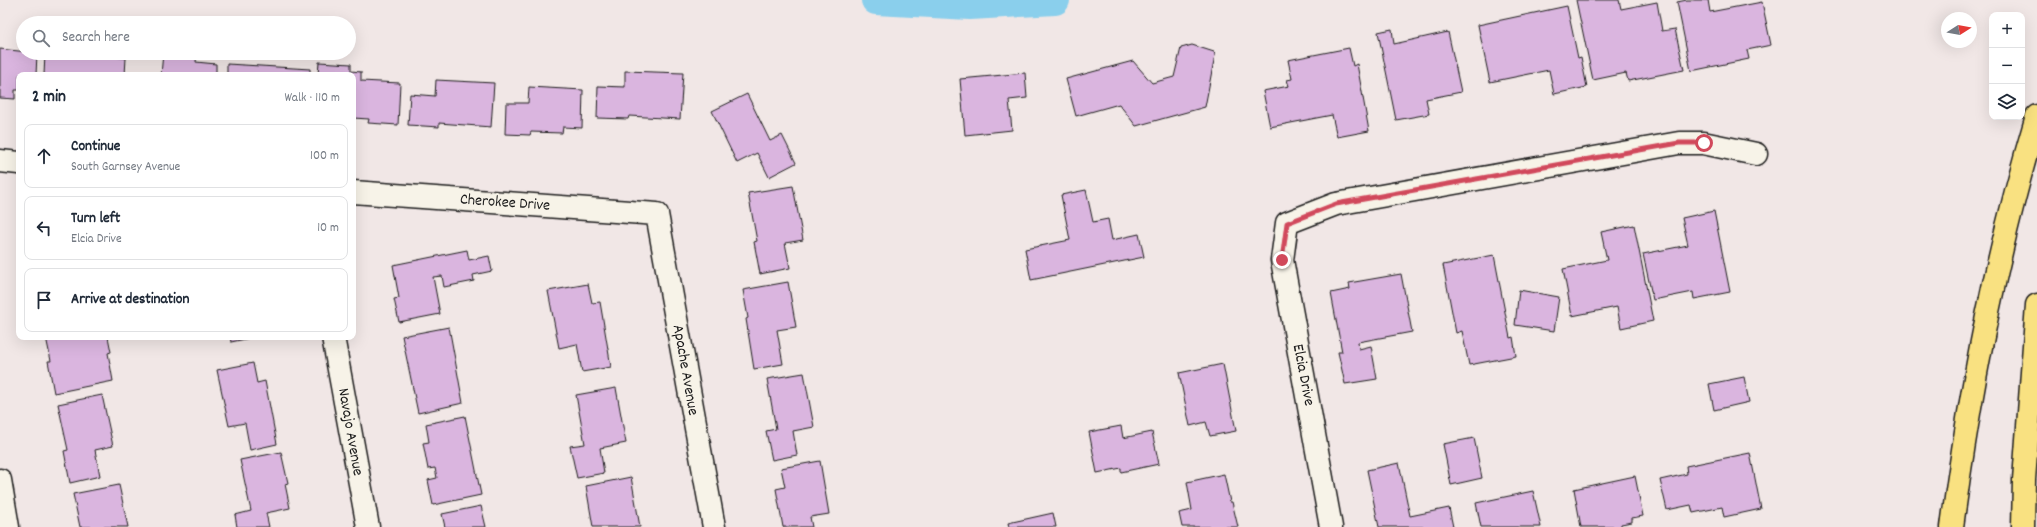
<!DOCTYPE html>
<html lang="en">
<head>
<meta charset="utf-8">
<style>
	body { margin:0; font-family:Dekko,sans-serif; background:#f6f6f7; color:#1f2937 }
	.controls { position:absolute; right:12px; top:12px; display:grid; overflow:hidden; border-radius:8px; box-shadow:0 4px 16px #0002 }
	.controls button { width:36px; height:36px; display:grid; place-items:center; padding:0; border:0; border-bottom:1px solid #e0e1e3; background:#fff; color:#1f2937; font:20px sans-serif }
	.compass { position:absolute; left:1941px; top:12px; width:36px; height:36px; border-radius:50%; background:#fff; box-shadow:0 4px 16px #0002; rotate:79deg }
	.stop { position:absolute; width:12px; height:12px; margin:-9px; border:3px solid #d1495b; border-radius:50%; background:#fff }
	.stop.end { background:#d1495b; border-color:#fff; box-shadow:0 1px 4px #0008 }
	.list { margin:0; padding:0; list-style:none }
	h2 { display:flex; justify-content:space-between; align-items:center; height:52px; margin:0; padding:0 16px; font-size:17px }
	h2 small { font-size:13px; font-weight:400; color:#747a83 }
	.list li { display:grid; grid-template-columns:26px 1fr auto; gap:12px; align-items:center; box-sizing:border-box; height:64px; margin:0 8px 8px; padding:0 8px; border:1px solid #e0e1e3; border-radius:8px }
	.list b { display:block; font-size:15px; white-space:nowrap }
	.list p { margin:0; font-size:13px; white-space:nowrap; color:#747a83 }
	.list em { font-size:13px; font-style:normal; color:#747a83 }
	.icon { flex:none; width:22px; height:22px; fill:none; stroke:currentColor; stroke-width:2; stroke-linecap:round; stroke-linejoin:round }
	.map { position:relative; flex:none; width:2037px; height:527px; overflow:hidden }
	.search { position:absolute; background:#fff; box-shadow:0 4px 16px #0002; left:16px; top:16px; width:340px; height:44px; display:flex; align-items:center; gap:10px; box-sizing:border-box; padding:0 14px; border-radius:22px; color:#747a83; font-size:15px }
	.panel { position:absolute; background:#fff; box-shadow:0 4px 16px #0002; left:16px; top:72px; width:340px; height:268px; border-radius:8px }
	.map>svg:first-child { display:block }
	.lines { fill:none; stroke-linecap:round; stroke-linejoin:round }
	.canal { stroke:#8acfec; stroke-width:30 }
	.building { fill:#dab5df; stroke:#1c1c1c }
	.street-casing { stroke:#1c1c1c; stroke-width:25 }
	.highway-casing { stroke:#1c1c1c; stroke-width:25 }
	.street { stroke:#f7f3e8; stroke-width:22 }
	.highway { stroke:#f9e181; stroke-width:22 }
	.route { stroke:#d1495b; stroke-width:5 }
	.labels { text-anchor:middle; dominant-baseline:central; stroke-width:3.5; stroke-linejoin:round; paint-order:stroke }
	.street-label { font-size:16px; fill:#1c1c1c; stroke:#f7f3e8 }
</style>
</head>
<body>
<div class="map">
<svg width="2037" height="527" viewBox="0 0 2037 527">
	<rect width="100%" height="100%" fill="#f1e7e6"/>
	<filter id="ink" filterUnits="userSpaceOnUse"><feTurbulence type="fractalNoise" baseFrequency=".025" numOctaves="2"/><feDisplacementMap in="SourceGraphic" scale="8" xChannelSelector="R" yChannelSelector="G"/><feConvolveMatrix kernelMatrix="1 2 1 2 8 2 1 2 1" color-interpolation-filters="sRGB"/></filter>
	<g filter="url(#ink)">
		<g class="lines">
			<path class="canal" d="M 876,0 L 970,5 L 1055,0"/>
		</g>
		<path class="building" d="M 1576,0 L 1619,0 L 1621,9 L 1657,2 L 1662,31 L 1675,29 L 1684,70 L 1628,81 L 1626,73 L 1593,80 Z
			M 1687,0 L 1708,0 L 1710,12 L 1762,2 L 1771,45 L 1747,50 L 1749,59 L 1691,71 L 1677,2 Z
			M 1567,6 L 1578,58 L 1581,57 L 1587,87 L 1554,94 L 1549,70 L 1490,82 L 1478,25 Z
			M 1392,29 L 1394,44 L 1448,32 L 1461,92 L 1426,99 L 1429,114 L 1396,120 L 1378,32 Z
			M 1192,45 L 1214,52 L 1215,55 L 1205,107 L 1136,126 L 1119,104 L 1076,116 L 1066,79 L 1133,61 L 1152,83 L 1174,77 L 1181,48 Z
			M 1349,48 L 1353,66 L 1357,64 L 1369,131 L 1337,137 L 1332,115 L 1270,127 L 1263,91 L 1289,86 L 1287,80 L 1292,79 L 1288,60 Z
			M 0,49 L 37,53 L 36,75 L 19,75 L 19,90 L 15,90 L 15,99 L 0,98 Z
			M 69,53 L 91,53 L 91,56 L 126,58 L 125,75 L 44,75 L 45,54 L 69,55 Z
			M 163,53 L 197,53 L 196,62 L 216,64 L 216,75 L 161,75 Z
			M 319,62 L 351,64 L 351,71 L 361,72 L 361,81 L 400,83 L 398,125 L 368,123 L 369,119 L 353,118 L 353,75 L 318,75 Z
			M 227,64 L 310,69 L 310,75 L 227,75 Z
			M 625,71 L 683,73 L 680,119 L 629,116 L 628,119 L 597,118 L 598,86 L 625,87 Z
			M 1025,73 L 1027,98 L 1009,100 L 1012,130 L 965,135 L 960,79 Z
			M 436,80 L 494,83 L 491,127 L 439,123 L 439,127 L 408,125 L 410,94 L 435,96 Z
			M 529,87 L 583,90 L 582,128 L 563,127 L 562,133 L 531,132 L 530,135 L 505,134 L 506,103 L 528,103 Z
			M 747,94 L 770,141 L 782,135 L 796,163 L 769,177 L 757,153 L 737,163 L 712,111 Z
			M 793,186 L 803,240 L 785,243 L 790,268 L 760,274 L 754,242 L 757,241 L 748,193 Z
			M 1086,190 L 1093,222 L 1108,219 L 1112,240 L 1139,234 L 1144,257 L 1031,280 L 1025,249 L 1070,240 L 1061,195 Z
			M 1714,211 L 1730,292 L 1694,299 L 1693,292 L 1653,300 L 1643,254 L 1688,245 L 1682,218 Z
			M 1634,225 L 1653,321 L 1621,328 L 1617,307 L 1572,316 L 1563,269 L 1607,260 L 1601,232 Z
			M 467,250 L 469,260 L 489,256 L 492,271 L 473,275 L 474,281 L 444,287 L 442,276 L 433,277 L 440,314 L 399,322 L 394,299 L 399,298 L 393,265 Z
			M 1494,255 L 1510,338 L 1513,337 L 1516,356 L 1469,365 L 1462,331 L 1456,333 L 1443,265 Z
			M 1401,274 L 1412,332 L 1358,342 L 1359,349 L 1371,346 L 1377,379 L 1345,384 L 1338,352 L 1342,352 L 1331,293 L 1350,289 L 1349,283 Z
			M 788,282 L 796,327 L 777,330 L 783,364 L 754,369 L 746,319 L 748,318 L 743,290 Z
			M 588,284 L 592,303 L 600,302 L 611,367 L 582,372 L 577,344 L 559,348 L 548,291 Z
			M 1519,290 L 1559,297 L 1554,331 L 1515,325 Z
			M 449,327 L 463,403 L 418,413 L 402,336 Z
			M 46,337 L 108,337 L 111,352 L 108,353 L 113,381 L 54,393 L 48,361 L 51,361 Z
			M 230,337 L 255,337 L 231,342 Z
			M 253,363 L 257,383 L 265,381 L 277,444 L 250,450 L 245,423 L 229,426 L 217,370 Z
			M 1223,364 L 1236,431 L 1210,436 L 1206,422 L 1190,426 L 1179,373 Z
			M 804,373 L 814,427 L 793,431 L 797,455 L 772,460 L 766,431 L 776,429 L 767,379 Z
			M 1744,377 L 1749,402 L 1714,410 L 1709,384 Z
			M 616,388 L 626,443 L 600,448 L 604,473 L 577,478 L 570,446 L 585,444 L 576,395 Z
			M 102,395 L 113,446 L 95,450 L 100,476 L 70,483 L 64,451 L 68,450 L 58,404 Z
			M 465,416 L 481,495 L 433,505 L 428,480 L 437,478 L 435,468 L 428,469 L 423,443 L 429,442 L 426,424 Z
			M 1121,426 L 1123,438 L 1152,432 L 1159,464 L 1121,472 L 1121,468 L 1097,473 L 1089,432 Z
			M 1474,438 L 1482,478 L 1451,485 L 1443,444 Z
			M 281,452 L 288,483 L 285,484 L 290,508 L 266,513 L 269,527 L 237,527 L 235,515 L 251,511 L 240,460 Z
			M 1750,453 L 1761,509 L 1724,517 L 1722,507 L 1693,513 L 1691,505 L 1667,510 L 1660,480 L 1687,474 L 1686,466 Z
			M 820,461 L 829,514 L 810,517 L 812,527 L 783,527 L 776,489 L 785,487 L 781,468 Z
			M 1399,463 L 1410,516 L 1449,508 L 1453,527 L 1379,527 L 1367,470 Z
			M 1224,474 L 1230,502 L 1232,502 L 1238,527 L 1182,527 L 1179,513 L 1192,510 L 1187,482 Z
			M 1635,476 L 1643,516 L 1632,518 L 1632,522 L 1621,524 L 1621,527 L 1581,527 L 1574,489 Z
			M 631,477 L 640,527 L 593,527 L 586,486 Z
			M 119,485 L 128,527 L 80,527 L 73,494 Z
			M 1533,491 L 1541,527 L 1481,527 L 1476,503 Z
			M 481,506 L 486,527 L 445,527 L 442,514 Z
			M 1053,513 L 1056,527 L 1009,527 L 1008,523 Z"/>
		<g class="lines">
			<defs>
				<path id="street" d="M 0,161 L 19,163
					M 353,192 L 657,214 L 714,527
					M 333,337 L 368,527
					M 0,480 L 8,527
					M 1331,527 L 1282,260 L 1287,223 L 1336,204 L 1679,143 L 1703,143 L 1756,154"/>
				<path id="highway" d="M 1952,527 C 1970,389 1997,250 2037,116
					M 2023,527 L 2024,480 L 2037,305"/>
			</defs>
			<use href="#street" class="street-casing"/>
			<use href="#highway" class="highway-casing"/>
			<use href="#street" class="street"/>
			<use href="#highway" class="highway"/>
		</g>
	</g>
	<g class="lines" filter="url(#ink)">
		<path class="route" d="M 1282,260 L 1287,223 L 1336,204 L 1679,143 L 1704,143"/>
	</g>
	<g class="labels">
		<g class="street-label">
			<text transform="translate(505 203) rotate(4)">Cherokee Drive</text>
			<text transform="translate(685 370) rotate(80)">Apache Avenue</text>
			<text transform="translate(1303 375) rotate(79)">Elcia Drive</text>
			<text transform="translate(350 432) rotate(80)">Navajo Avenue</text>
		</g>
	</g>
</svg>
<div class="controls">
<button>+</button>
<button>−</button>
<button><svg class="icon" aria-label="layers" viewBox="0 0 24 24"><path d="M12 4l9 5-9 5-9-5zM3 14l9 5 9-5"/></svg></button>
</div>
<svg class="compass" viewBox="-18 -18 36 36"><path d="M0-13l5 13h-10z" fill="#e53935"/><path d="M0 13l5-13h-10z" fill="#747a83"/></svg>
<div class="stop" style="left:1704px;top:143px"></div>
<div class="stop end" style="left:1282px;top:260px"></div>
<div class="search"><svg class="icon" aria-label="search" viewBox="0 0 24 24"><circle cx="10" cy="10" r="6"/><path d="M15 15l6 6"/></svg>Search here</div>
<section class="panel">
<h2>2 min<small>Walk · 110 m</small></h2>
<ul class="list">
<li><svg class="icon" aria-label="ahead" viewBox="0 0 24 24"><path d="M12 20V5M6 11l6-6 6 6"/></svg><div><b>Continue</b><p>South Garnsey Avenue</p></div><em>100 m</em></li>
<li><svg class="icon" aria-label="left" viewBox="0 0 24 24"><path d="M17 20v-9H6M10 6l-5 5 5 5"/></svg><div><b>Turn left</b><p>Elcia Drive</p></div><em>10 m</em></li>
<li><svg class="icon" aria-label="arrive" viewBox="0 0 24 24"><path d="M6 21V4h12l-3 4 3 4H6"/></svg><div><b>Arrive at destination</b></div></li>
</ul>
</section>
</div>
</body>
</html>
